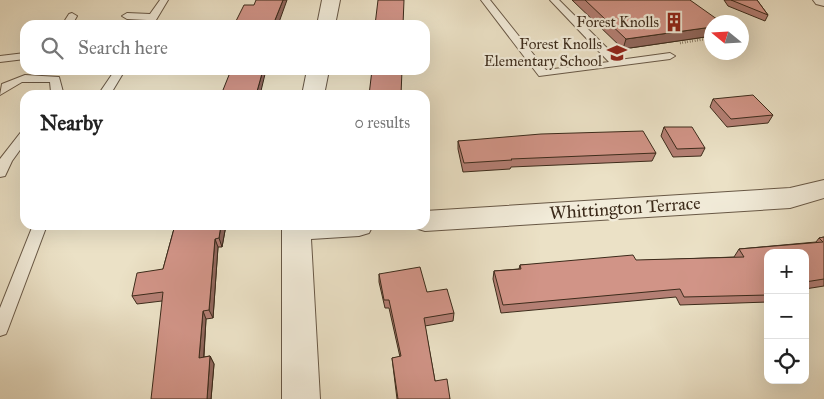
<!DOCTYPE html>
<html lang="en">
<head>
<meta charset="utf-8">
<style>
	body { margin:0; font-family:"IM FELL Great Primer",serif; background:#f2f2f2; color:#222 }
	.controls { position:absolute; right:15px; bottom:15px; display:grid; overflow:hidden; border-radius:10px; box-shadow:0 5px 20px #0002 }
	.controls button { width:45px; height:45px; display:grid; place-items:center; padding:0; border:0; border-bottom:1px solid #e0e0e0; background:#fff; color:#222; font:25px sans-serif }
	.compass { position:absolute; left:704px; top:15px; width:45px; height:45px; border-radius:50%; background:#fff; box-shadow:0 5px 20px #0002; rotate:288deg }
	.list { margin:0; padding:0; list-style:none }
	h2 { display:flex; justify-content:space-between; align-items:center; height:65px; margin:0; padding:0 20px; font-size:21px }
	h2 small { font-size:16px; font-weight:400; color:#767676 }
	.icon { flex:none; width:28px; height:28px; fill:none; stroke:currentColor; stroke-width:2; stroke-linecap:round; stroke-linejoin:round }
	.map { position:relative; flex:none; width:824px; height:399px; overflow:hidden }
	.search { position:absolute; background:#fff; box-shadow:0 5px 20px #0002; left:20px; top:20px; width:410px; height:55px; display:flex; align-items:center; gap:12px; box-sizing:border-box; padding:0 18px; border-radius:15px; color:#767676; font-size:19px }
	.panel { position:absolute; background:#fff; box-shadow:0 5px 20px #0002; left:20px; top:90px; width:410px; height:140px; border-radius:15px }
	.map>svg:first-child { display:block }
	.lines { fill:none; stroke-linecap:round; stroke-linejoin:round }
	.service-casing { stroke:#685846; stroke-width:2 }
	.minor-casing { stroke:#685846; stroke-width:2 }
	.path { stroke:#3c2b1b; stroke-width:2.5; stroke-dasharray:0.5 2; stroke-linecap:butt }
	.service { fill:#f2ecda; fill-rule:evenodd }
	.minor { fill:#f2ecda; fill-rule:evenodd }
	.wall { fill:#b47f74; stroke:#3c2b1b }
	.shaded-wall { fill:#92685e; stroke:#3c2b1b }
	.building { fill:#d19487; stroke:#3c2b1b }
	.labels { text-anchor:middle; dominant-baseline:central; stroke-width:4.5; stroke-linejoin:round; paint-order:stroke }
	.far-poi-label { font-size:15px; fill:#3c2b1b; stroke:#f2ecda; text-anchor:end }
	.street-label { font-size:18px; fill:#3c2b1b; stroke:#f2ecda }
</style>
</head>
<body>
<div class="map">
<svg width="824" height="399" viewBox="0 0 824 399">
	<rect width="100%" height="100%" fill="#ebe1c6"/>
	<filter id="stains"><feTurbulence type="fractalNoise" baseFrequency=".004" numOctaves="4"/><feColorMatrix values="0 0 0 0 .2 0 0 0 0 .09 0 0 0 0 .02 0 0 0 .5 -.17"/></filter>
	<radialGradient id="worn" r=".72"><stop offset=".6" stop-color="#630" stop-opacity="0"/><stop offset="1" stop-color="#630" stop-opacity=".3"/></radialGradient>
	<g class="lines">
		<defs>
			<path id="service" d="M 160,0 L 168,0 L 153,25 L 143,25 L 147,20 L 127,19 L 122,16 L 127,13 L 150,14 Z
				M 481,0 L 490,0 L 546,70 L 609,62 L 550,0 L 559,0 L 619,60 L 670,53 L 675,56 L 670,59 L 539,76 Z
				M 72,13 L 77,16 L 72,25 L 62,25 L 69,14 Z
				M 25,53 L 25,59 L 0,62 L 0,56 Z
				M 115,70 L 125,70 L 110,95 L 98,95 Z
				M 25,75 L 59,77 L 63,92 L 61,95 L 49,95 L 51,92 L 50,82 L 22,82 L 0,95 L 2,84 Z
				M 25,131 L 25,143 L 12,161 L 5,176 L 0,177 L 0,159 L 21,132 Z
				M 33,225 L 47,225 L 8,329 L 6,334 L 0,336 L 0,308 Z"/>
			<path id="minor" d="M 322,0 L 340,0 L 335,25 L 317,25 Z
				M 813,0 L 824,0 L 824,6 L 816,4 Z
				M 307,70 L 329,70 L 324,95 L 302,95 Z
				M 824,180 L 824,198 L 790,208 L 425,231 L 415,228 L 413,225 L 425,225 L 425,211 L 790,188 Z
				M 282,225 L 373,225 L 369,233 L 359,236 L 311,239 L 320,399 L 282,399 Z"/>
		</defs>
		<use href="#service" class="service-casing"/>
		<use href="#minor" class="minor-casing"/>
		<path class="path" d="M 680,43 L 712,38"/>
		<use href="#service" class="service"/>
		<use href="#minor" class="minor"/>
	</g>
	<path class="wall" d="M 572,0 L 690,0 L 712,22 L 712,36 L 623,49 Z
		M 724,0 L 757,0 L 768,15 L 765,21 L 728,6 Z
		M 713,99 L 773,115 L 768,123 L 727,127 L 710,107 Z
		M 664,127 L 705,148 L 701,156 L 673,157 L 661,136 Z
		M 458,141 L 656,153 L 652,161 L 511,167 L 510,169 L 463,172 L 458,149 Z
		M 175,225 L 226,225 L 222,247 L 218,247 L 213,318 L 206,319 L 204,357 L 210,356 L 214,364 L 211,399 L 162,301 L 137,304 L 132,296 L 163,269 Z
		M 824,237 L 824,286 L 805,289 L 805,253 L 768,253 L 768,302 L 680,305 L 676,297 L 501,313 L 493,279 L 494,271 L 519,269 L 520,265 L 734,257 L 739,249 L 816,242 L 819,238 Z
		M 379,274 L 427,292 L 454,313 L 453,321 L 425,326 L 435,381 L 450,399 L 397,399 L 392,358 L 400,357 L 389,308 L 385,308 L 379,282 Z"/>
	<path class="shaded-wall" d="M 283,0 L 287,0 L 278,25 L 273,25 Z
		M 712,27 L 712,36 L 623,49 L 626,39 Z
		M 263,70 L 266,70 L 260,95 L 256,95 Z
		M 221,225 L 226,225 L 222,247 L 219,238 Z
		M 215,239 L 218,247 L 213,318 L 209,310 Z
		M 203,311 L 206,319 L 203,366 L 199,358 Z
		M 210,356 L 214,364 L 211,399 L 207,399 Z"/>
	<path class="building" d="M 256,0 L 283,0 L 273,25 L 234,25 L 244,5 L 254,5 Z
		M 378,0 L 404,0 L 403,25 L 375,25 Z
		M 585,0 L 690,0 L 721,22 L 712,22 L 712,27 L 626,39 Z
		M 731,0 L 757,0 L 768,15 Z
		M 231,70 L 263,70 L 256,95 L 221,95 Z
		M 372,70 L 402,70 L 401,95 L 369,95 Z
		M 753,95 L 773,115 L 731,119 L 713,99 Z
		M 664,127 L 692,127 L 705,148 L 677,149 Z
		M 643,131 L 656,153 L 511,159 L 512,160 L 464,163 L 458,141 L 541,134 Z
		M 175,225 L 221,225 L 219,238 L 215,239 L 209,310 L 203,311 L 199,358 L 210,356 L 207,399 L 151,399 L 163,292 L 132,296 L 137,273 L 163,269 Z
		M 824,237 L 824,279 L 805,282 L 805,253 L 768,253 L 768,295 L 684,297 L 680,289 L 503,305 L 494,271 L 521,269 L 520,265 L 633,255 L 636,260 L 744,257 L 739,249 L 823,242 L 819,238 Z
		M 420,267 L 427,292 L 447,289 L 454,313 L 424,318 L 435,381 L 447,379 L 450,399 L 398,399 L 392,358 L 401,356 L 389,300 L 384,300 L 379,274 Z"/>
	<defs>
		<symbol id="building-bare" viewBox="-9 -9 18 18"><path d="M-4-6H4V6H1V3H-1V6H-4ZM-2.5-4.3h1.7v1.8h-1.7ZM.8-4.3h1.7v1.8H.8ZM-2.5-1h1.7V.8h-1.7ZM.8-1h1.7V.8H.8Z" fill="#8f2418" stroke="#f2ecda" stroke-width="2.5" paint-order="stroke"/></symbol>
		<symbol id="school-bare" viewBox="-9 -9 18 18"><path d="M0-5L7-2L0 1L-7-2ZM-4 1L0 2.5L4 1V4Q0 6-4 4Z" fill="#8f2418" stroke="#f2ecda" stroke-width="2.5" paint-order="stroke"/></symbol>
	</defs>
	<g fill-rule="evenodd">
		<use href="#building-bare" x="660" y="8" width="28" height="28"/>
		<use href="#school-bare" x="603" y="39" width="28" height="28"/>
	</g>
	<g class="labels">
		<g class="far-poi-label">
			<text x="659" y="22">Forest Knolls</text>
			<text x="602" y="44">Forest Knolls<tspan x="602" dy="17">Elementary School</tspan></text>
		</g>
		<g class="street-label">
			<text transform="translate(625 208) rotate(-4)">Whittington Terrace</text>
		</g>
	</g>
	<rect width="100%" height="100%" filter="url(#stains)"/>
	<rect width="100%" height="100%" fill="url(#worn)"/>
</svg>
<div class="controls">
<button>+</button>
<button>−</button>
<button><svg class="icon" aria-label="locate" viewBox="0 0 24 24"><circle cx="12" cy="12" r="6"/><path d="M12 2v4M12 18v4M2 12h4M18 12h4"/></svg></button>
</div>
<svg class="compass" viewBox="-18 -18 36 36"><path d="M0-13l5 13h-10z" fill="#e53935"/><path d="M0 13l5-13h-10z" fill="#767676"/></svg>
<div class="search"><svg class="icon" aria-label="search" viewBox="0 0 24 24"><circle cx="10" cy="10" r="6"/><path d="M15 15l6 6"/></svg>Search here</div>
<section class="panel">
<h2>Nearby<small>0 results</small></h2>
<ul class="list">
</ul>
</section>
</div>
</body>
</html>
